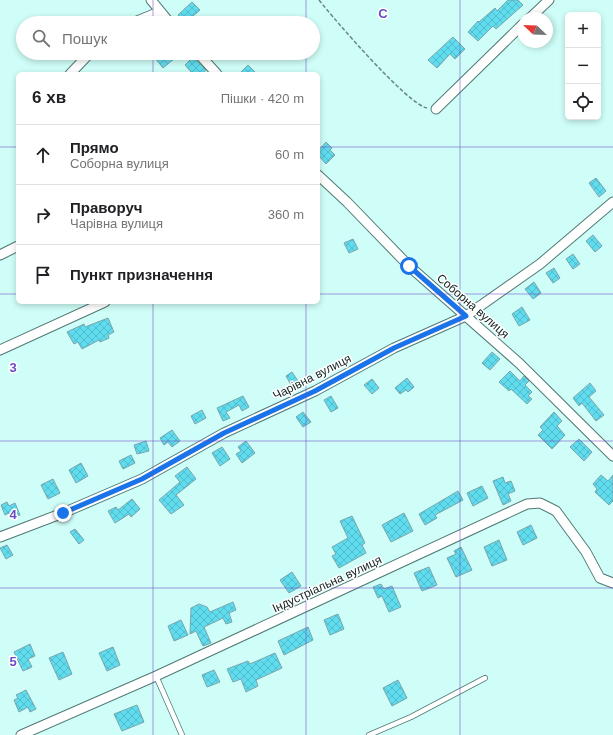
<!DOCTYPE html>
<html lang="uk">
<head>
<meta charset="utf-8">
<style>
	body { margin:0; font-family:Arial,sans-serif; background:#f6f6f6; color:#202124 }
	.controls { position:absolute; right:12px; top:12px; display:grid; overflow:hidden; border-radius:6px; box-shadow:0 2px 6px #0003 }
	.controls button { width:36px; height:36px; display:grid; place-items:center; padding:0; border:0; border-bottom:1px solid #e0e0e0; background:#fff; color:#202124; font:20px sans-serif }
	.compass { position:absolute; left:517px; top:12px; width:36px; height:36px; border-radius:50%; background:#fff; box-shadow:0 2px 6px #0003; rotate:293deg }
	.stop { position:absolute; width:12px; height:12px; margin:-9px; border:3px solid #1a73e8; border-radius:50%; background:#fff }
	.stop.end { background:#1a73e8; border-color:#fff; box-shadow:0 1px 4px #0008 }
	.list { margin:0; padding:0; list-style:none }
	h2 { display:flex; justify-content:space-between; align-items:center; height:52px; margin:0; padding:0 16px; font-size:17px }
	h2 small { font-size:13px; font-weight:400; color:#757577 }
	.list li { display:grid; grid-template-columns:26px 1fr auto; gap:12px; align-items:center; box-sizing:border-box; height:60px; padding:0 16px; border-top:1px solid #e0e0e0 }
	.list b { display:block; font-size:15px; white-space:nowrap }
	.list p { margin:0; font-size:13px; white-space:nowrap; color:#757577 }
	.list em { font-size:13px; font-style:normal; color:#757577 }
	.icon { flex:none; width:22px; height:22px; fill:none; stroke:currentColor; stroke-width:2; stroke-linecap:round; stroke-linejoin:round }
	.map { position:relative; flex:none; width:613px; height:735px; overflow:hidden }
	.search { position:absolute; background:#fff; box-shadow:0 2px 6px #0003; left:16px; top:16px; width:304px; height:44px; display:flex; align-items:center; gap:10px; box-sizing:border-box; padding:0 14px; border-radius:22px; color:#757577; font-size:15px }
	.panel { position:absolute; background:#fff; box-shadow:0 2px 6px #0003; left:16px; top:72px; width:304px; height:232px; border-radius:6px }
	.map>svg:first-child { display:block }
	.building { fill:url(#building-cross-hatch); stroke:#7aa5ac }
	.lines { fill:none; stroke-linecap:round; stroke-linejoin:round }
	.service-casing { stroke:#507a75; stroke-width:6 }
	.minor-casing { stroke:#507a75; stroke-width:11 }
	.path { stroke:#698884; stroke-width:1.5; stroke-dasharray:4 2; stroke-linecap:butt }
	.service { stroke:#fff; stroke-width:4.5 }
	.minor { stroke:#fff; stroke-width:9 }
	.route { stroke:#1a73e8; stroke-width:5 }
	.grid { fill:none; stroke:#6d4bc4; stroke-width:1; stroke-opacity:0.55 }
	.labels { text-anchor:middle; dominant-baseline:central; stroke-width:3; stroke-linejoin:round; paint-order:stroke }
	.street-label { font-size:12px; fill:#112321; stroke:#fff }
	.grid-label { font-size:13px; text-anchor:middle; font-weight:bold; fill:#6d4bc4; stroke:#fff; stroke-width:3; stroke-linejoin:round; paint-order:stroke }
</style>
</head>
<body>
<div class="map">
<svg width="613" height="735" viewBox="0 0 613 735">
	<defs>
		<pattern id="building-cross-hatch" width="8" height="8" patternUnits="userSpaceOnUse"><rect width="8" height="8" fill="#5fdcee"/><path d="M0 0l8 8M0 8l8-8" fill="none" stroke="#52bccc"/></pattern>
	</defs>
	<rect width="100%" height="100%" fill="#cffdf7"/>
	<path class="building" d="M 508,0 L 518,0 L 523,5 L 496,29 L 493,26 L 478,41 L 468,32 L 478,21 L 479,22 L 495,8 L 497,11 Z
		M 192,2 L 200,10 L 185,23 L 178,15 Z
		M 453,37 L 465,49 L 455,59 L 450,54 L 437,68 L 428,60 Z
		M 151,53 L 181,53 L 163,68 Z
		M 193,57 L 206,70 L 202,74 L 193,74 L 185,65 Z
		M 248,65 L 257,74 L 239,74 Z
		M 326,142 L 332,148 L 330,150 L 335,155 L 326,164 L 318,155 L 321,152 L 319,150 Z
		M 596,178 L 606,191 L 599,197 L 589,183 Z
		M 593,235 L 602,246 L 595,252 L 586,241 Z
		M 353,239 L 358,249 L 349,253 L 344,243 Z
		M 573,254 L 580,264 L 573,269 L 566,259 Z
		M 554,268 L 560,278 L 553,283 L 546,273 Z
		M 534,282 L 541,293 L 533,299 L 525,289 Z
		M 522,307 L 530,320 L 519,326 L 512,314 Z
		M 108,318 L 114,332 L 108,335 L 109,338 L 100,342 L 99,340 L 82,349 L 78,342 L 74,344 L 67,332 L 84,324 L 85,327 Z
		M 492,352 L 500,359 L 490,370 L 482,363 Z
		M 510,371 L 520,381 L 524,376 L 529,381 L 525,385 L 532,392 L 528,396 L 532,399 L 527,404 L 511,389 L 509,391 L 499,382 Z
		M 292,372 L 298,381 L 291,385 L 286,376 Z
		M 407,378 L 414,387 L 408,392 L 406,390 L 400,394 L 395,388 Z
		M 372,379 L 379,388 L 372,394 L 364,385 Z
		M 590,383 L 596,391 L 589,397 L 604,415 L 596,421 L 582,403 L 579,406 L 573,398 Z
		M 243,396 L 249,407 L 242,411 L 239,405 L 226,412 L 230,418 L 223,421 L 217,408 Z
		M 331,396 L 338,408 L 331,412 L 324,400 Z
		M 202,410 L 206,418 L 195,424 L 191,416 Z
		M 303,412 L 311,422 L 303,427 L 296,417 Z
		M 554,412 L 562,421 L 557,426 L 565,435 L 552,449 L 538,435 L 543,430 L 540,427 Z
		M 172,430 L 180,441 L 172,447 L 168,442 L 164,445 L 160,438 Z
		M 579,439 L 592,452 L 584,461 L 570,447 Z
		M 146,441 L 149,451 L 137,454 L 134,445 Z
		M 246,441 L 255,453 L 242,463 L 236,454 L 241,451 L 238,447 Z
		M 222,447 L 230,459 L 220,466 L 212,453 Z
		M 131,455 L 135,463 L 123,469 L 119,461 Z
		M 81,463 L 88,476 L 76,483 L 69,470 Z
		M 187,467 L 196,479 L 176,495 L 184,505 L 171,514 L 159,500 L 180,482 L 175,476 Z
		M 601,475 L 608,481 L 613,475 L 613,501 L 609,505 L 595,492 L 597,489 L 593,484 Z
		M 503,477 L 505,483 L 511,481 L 515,491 L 508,494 L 511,501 L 503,505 L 493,481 Z
		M 53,479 L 60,493 L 48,499 L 41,485 Z
		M 482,486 L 488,498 L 473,506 L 467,493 Z
		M 458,491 L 463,500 L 435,515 L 437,518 L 425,525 L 419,514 Z
		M 132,499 L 140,509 L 131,517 L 129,514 L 115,523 L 108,511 L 116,507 L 118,510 Z
		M 7,502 L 9,506 L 15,503 L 20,515 L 12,518 L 9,513 L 5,515 L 1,505 Z
		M 404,513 L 413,531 L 391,542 L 382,525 Z
		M 352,516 L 365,543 L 362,545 L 366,553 L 339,568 L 332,556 L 336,554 L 332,547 L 348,538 L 340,521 Z
		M 531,525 L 537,538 L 523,545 L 517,532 Z
		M 75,529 L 84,540 L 79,544 L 70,532 Z
		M 499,540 L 507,560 L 492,566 L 484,547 Z
		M 7,545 L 13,555 L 6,559 L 0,548 Z
		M 461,547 L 472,570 L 456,577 L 447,558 L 456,554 L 454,551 Z
		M 429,567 L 437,585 L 422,591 L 414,573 Z
		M 292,572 L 301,586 L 289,593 L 280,580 Z
		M 381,584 L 384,589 L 392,586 L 401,607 L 389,612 L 382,596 L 378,598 L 373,587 Z
		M 233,602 L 236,610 L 229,613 L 232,622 L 226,624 L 223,618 L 204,627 L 211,643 L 203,646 L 196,631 L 190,634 L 191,608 L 199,604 L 207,607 L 210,612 Z
		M 338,614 L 344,629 L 330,635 L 324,620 Z
		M 181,620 L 188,635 L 174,641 L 168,626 Z
		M 308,627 L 313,640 L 284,655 L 278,641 Z
		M 30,644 L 35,656 L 28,659 L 32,667 L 23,671 L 14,652 Z
		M 113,647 L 120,665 L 107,671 L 99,653 Z
		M 63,652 L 72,674 L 59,680 L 49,658 Z
		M 275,653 L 282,668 L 256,680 L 258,686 L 246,692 L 241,679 L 233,682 L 227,669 L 248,661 L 250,664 Z
		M 214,670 L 220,682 L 207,687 L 202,675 Z
		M 398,680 L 407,698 L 392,706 L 383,688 Z
		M 26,690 L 36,709 L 30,712 L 28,707 L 19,712 L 14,700 L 18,698 L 16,695 Z
		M 137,705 L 144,722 L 122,731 L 114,714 Z"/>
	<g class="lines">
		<defs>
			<path id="service" d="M 156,676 L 182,735
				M 369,735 L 411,717 L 485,678"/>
			<path id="minor" d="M 151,0 L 170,23
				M 530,18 L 549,0
				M 132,23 L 159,12
				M 198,53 L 217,74
				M 70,74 L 90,53
				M 436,109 L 523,24
				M 318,175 L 347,202 L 409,266 L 519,363 L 613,456
				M 0,255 L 18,246
				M 0,350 L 105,302
				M 0,537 L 63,513 L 142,479 L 224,433 L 315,391 L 394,348 L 466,316 L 540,264 L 613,202
				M 21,735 L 156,676 L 527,504 L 540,503 L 556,511 L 586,552 L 600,578 L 613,583"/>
		</defs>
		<use href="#service" class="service-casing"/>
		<use href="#minor" class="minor-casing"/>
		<path class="path" d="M 319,0 C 334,19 408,105 427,108"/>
		<use href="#service" class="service"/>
		<use href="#minor" class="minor"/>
	</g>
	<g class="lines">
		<path class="route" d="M 63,513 L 142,479 L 224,433 L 315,391 L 394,348 L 466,316 L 409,266"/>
	</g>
	<path class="grid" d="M 153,0 L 153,23M 306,0 L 306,23M 460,0 L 460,735M 153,53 L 153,74M 306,53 L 306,74M 0,147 L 18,147M 318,147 L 613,147M 0,294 L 18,294M 318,294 L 613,294M 153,302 L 153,735M 306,302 L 306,735M 0,441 L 613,441M 0,588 L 613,588"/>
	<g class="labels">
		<g class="street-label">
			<text transform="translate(473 306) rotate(41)">Соборна вулиця</text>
			<text transform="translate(312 377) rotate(-27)">Чарівна вулиця</text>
			<text transform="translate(327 584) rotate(-25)">Індустріальна вулиця</text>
		</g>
	</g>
	<g class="grid-label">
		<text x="383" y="18">C</text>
		<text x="13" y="372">3</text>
		<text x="13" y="519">4</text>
		<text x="13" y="666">5</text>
	</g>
</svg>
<div class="controls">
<button>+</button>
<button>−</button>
<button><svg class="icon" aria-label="locate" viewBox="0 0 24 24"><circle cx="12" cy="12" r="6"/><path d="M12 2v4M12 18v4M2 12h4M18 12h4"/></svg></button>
</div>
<svg class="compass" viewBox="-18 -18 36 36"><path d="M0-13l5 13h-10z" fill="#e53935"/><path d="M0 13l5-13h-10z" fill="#757577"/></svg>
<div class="stop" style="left:409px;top:266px"></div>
<div class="stop end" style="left:63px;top:513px"></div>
<div class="search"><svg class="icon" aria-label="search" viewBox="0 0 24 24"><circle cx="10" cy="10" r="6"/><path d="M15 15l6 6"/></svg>Пошук</div>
<section class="panel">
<h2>6 хв<small>Пішки · 420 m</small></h2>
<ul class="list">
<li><svg class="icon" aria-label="ahead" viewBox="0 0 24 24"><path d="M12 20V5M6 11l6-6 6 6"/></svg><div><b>Прямо</b><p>Соборна вулиця</p></div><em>60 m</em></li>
<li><svg class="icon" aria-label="right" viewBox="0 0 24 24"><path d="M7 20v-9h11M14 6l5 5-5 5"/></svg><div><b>Праворуч</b><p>Чарівна вулиця</p></div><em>360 m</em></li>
<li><svg class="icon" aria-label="arrive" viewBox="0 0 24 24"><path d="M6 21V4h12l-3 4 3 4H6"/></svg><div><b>Пункт призначення</b></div></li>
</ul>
</section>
</div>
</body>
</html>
